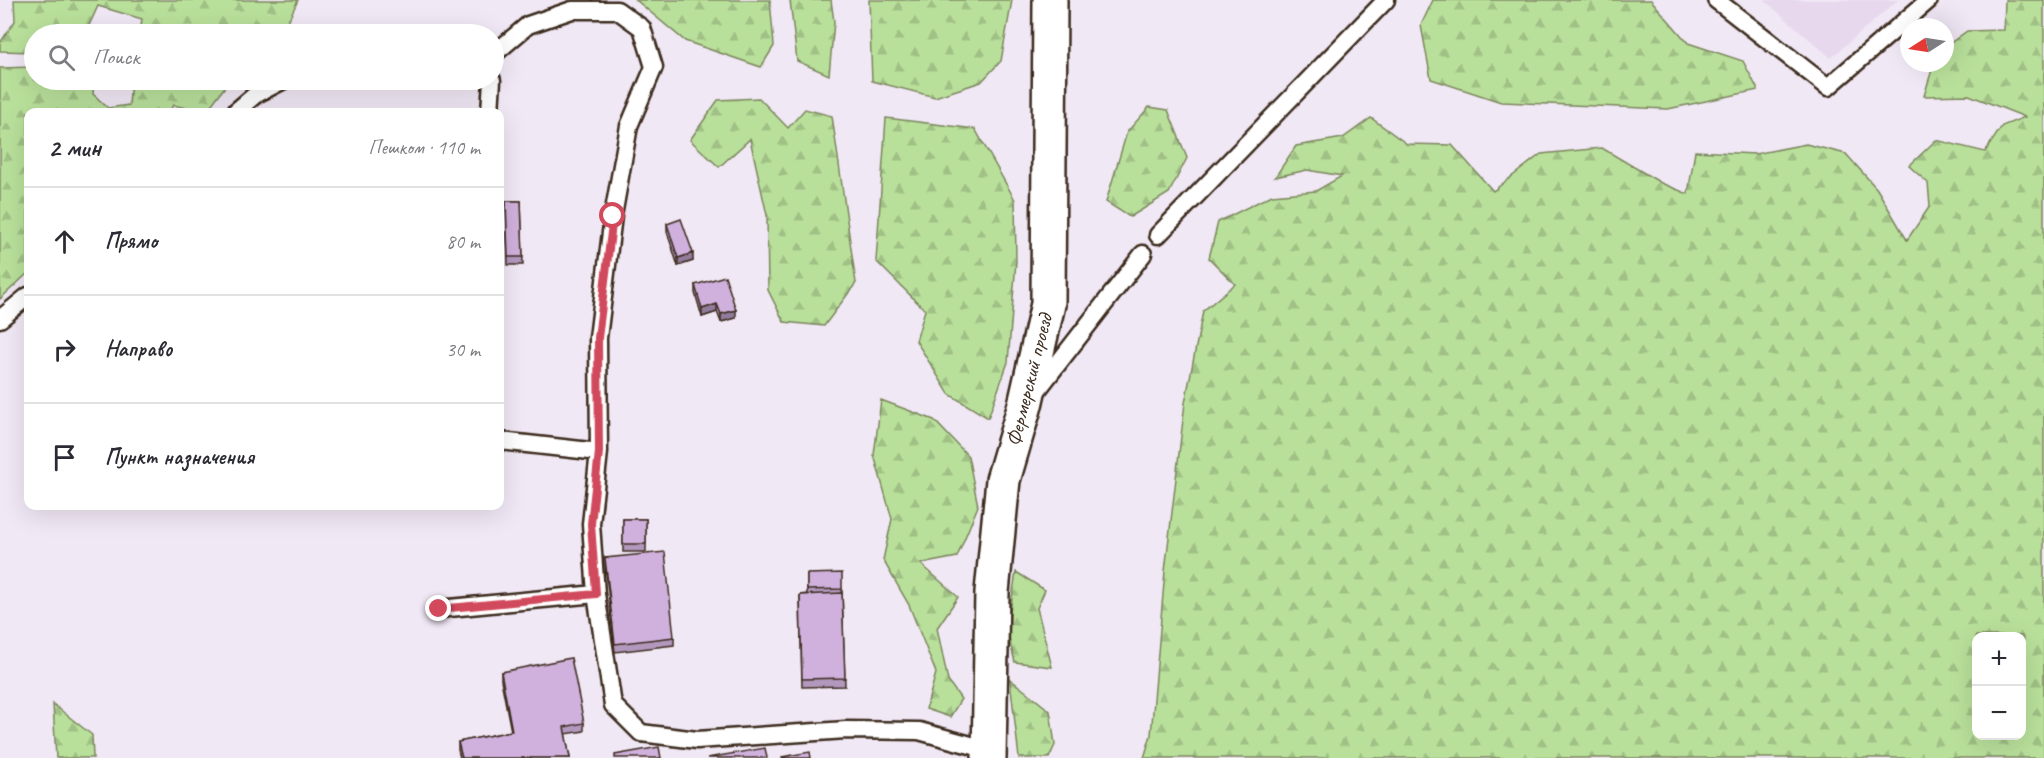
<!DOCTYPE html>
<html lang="ru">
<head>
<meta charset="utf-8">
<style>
	body { margin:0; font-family:Caveat,sans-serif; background:#f2f2f3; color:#2b2b33 }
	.controls { position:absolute; right:18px; bottom:18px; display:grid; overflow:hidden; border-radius:12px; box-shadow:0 6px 24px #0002 }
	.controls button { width:54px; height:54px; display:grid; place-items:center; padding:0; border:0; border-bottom:2px solid #e1e1e2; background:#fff; color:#2b2b33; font:30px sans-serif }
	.compass { position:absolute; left:1900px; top:18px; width:54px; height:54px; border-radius:50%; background:#fff; box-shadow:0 6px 24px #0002; rotate:258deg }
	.stop { position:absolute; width:18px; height:18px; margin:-14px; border:4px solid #d1495b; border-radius:50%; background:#fff }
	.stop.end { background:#d1495b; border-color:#fff; box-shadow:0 2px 6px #0008 }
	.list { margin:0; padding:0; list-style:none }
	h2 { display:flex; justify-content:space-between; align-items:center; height:78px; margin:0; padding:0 24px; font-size:26px }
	h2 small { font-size:20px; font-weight:400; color:#7c7c81 }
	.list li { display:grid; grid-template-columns:39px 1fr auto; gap:18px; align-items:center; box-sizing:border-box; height:108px; padding:0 24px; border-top:2px solid #e1e1e2 }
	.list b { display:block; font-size:22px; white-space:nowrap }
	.list em { font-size:20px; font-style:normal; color:#7c7c81 }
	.icon { flex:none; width:33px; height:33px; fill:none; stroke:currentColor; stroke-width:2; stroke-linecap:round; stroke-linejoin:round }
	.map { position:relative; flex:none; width:2044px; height:758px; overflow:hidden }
	.search { position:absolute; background:#fff; box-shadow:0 6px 24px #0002; left:24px; top:24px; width:480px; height:66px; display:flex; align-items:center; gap:15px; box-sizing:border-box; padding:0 21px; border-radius:33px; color:#7c7c81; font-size:22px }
	.panel { position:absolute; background:#fff; box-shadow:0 6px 24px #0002; left:24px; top:108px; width:480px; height:402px; border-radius:12px }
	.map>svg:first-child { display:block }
	.built { fill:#e7d8ee }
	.forest { fill:url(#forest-firs); stroke:#7a855c; stroke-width:1.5; fill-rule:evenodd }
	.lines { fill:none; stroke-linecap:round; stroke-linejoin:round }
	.service-casing { stroke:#3b2a1e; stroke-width:21 }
	.minor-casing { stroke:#3b2a1e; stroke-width:38 }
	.service { stroke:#fff; stroke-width:16 }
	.minor { stroke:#fff; stroke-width:33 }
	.wall { fill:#b398be; stroke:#3b2a1e; stroke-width:1.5 }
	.shaded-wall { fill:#927c9b; stroke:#3b2a1e; stroke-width:1.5 }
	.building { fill:#d0b1dd; stroke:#3b2a1e; stroke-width:1.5 }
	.route { stroke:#d1495b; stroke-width:8 }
	.labels { text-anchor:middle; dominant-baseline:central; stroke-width:4.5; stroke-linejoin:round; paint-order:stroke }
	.street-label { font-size:21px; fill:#3b2a1e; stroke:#fff }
</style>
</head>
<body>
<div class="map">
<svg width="2044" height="758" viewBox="0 0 2044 758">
	<defs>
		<pattern id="forest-firs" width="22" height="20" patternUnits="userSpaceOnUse" patternTransform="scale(1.5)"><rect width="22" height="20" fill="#b9e09b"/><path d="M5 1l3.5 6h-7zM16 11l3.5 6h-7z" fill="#a0c085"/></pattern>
	</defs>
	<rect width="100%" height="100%" fill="#f1e8f5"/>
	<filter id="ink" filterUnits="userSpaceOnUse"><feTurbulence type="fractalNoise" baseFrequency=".0167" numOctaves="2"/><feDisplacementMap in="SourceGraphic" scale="12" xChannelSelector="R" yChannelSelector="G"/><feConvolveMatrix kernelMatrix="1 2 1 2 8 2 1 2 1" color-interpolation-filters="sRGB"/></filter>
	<g filter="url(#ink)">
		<path class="built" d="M 1764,0 L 1898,0 L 1831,58 Z"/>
		<path class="forest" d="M 14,0 L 298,0 L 282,34 L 140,34 L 142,19 L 98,6 L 85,34 L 34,34 L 34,52 L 0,51 L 0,43 L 15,21 Z
			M 636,0 L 770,0 L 774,46 L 761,67 L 685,41 Z
			M 790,0 L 831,0 L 834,22 L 829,75 L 797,61 Z
			M 869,0 L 1012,0 L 1001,61 L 981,82 L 935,97 L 872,81 Z
			M 1433,0 L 1651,0 L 1688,43 L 1743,61 L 1758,90 L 1668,109 L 1501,102 L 1431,79 L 1421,25 Z
			M 2005,0 L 2044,0 L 2044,758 L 1144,758 L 1151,735 L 1165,571 L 1185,403 L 1203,311 L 1235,284 L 1209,258 L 1218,222 L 1272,195 L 1316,191 L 1342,176 L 1307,170 L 1275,177 L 1296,146 L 1343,138 L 1371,118 L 1407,144 L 1452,145 L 1493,191 L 1541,154 L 1602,148 L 1661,183 L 1688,194 L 1695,151 L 1755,154 L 1806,144 L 1846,154 L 1877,189 L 1907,240 L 1930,206 L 1928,183 L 1909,166 L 1936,140 L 1985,152 L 2002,126 L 2025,117 L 1969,95 L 1924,96 L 1934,63 L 1945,63 L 1945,47 L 1967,31 L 2004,30 ZM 1976,636 L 2022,636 L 2022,736 L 1976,736 Z
			M 34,67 L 34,80 L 94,80 L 93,94 L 108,108 L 129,105 L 131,80 L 202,80 L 227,84 L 206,112 L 173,105 L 169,112 L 28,112 L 28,273 L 0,299 L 0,68 Z
			M 759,98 L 788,128 L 805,109 L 832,116 L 856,283 L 824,326 L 784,322 L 768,290 L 767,215 L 750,139 L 719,167 L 690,140 L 718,100 Z
			M 1149,107 L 1168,110 L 1187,158 L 1169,193 L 1130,217 L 1106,202 L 1127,132 Z
			M 886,118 L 975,129 L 1015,200 L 1016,261 L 1008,362 L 988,418 L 949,394 L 916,341 L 925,310 L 876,261 Z
			M 881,400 L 934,420 L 968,456 L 978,506 L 957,557 L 921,564 L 958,597 L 937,628 L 948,681 L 961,699 L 950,717 L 926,709 L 936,673 L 909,605 L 883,560 L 892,519 L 874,455 Z
			M 1016,572 L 1045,590 L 1037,608 L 1052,667 L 1015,662 L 1007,631 Z
			M 1010,679 L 1050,711 L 1055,745 L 1049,758 L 1019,758 Z
			M 53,704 L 92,735 L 93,758 L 56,758 Z"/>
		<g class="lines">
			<defs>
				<path id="service" d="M 1716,0 L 1828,87 L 1929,0
					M 494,54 L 528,25 L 572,10 L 617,10 L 642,28 L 654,67 L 629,126 L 613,216 L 598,338 L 599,452 L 591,524 L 596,594 L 613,705 L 641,733 L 697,740 L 846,730 L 919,731 L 989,750
					M 235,112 L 255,95 L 284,80
					M 490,112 L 492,80
					M 1158,235 L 1386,0
					M 0,319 L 28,296
					M 1035,393 L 1143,254
					M 500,441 L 599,452
					M 439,609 L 596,594"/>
				<path id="minor" d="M 989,758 L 992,592 L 1003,480 L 1025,405 L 1048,304 L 1050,0"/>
			</defs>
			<use href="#service" class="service-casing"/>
			<use href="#minor" class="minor-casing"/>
			<use href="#service" class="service"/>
			<use href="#minor" class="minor"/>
		</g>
		<path class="wall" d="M 506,201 L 521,201 L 523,265 L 508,265 Z
			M 667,224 L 693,261 L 678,266 L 667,232 Z
			M 695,285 L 736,318 L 721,322 L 717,312 L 702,317 L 695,293 Z
			M 623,519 L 646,519 L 646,552 L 623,552 Z
			M 605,558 L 674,637 L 674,645 L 615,652 L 605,566 Z
			M 807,574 L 842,589 L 845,686 L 802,687 L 800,595 L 807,594 Z
			M 501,672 L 584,723 L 584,731 L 565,734 L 570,758 L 460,758 L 458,750 L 458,742 L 511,731 L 501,680 Z"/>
		<path class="shaded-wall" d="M 693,253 L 693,261 L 678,266 L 678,258 Z
			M 717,304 L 717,312 L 702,317 L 702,309 Z
			M 736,310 L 736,318 L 721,322 L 721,314 Z"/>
		<path class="building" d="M 506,201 L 521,201 L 523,257 L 508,257 Z
			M 681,219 L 693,253 L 678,258 L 667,224 Z
			M 725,276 L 736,310 L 721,314 L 717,304 L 702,309 L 695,285 Z
			M 623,519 L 646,519 L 646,544 L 623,544 Z
			M 665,552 L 674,637 L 615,644 L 605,558 Z
			M 842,573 L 842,589 L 807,590 L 807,574 Z
			M 842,593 L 845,678 L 802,679 L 800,595 Z
			M 571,658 L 584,723 L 564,727 L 570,758 L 462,758 L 458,742 L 512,731 L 501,672 Z
			M 659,747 L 661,758 L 615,758 L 615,755 Z
			M 765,748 L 767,758 L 707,758 Z
			M 810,752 L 811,758 L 782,758 L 782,757 Z"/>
	</g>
	<g class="lines" filter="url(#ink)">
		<path class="route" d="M 439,609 L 596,594 L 591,524 L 599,452 L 598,338 L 613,216"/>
	</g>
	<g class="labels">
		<g class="street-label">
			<text transform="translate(1029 380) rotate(-76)">Фермерский проезд</text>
		</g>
	</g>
</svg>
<div class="controls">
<button>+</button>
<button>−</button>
</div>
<svg class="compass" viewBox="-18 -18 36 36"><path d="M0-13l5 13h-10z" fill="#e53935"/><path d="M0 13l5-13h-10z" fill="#7c7c81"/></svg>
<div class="stop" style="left:613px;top:216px"></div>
<div class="stop end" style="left:439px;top:609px"></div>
<div class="search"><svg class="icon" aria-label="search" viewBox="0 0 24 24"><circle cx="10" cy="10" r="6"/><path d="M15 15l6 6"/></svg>Поиск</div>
<section class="panel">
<h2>2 мин<small>Пешком · 110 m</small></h2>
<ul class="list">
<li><svg class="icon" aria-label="ahead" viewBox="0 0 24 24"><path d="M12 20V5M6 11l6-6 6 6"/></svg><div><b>Прямо</b></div><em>80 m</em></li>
<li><svg class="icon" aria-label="right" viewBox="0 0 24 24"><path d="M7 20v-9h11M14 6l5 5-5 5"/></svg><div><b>Направо</b></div><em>30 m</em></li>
<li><svg class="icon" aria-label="arrive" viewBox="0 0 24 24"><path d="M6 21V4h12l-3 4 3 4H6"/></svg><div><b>Пункт назначения</b></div></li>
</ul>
</section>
</div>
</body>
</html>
